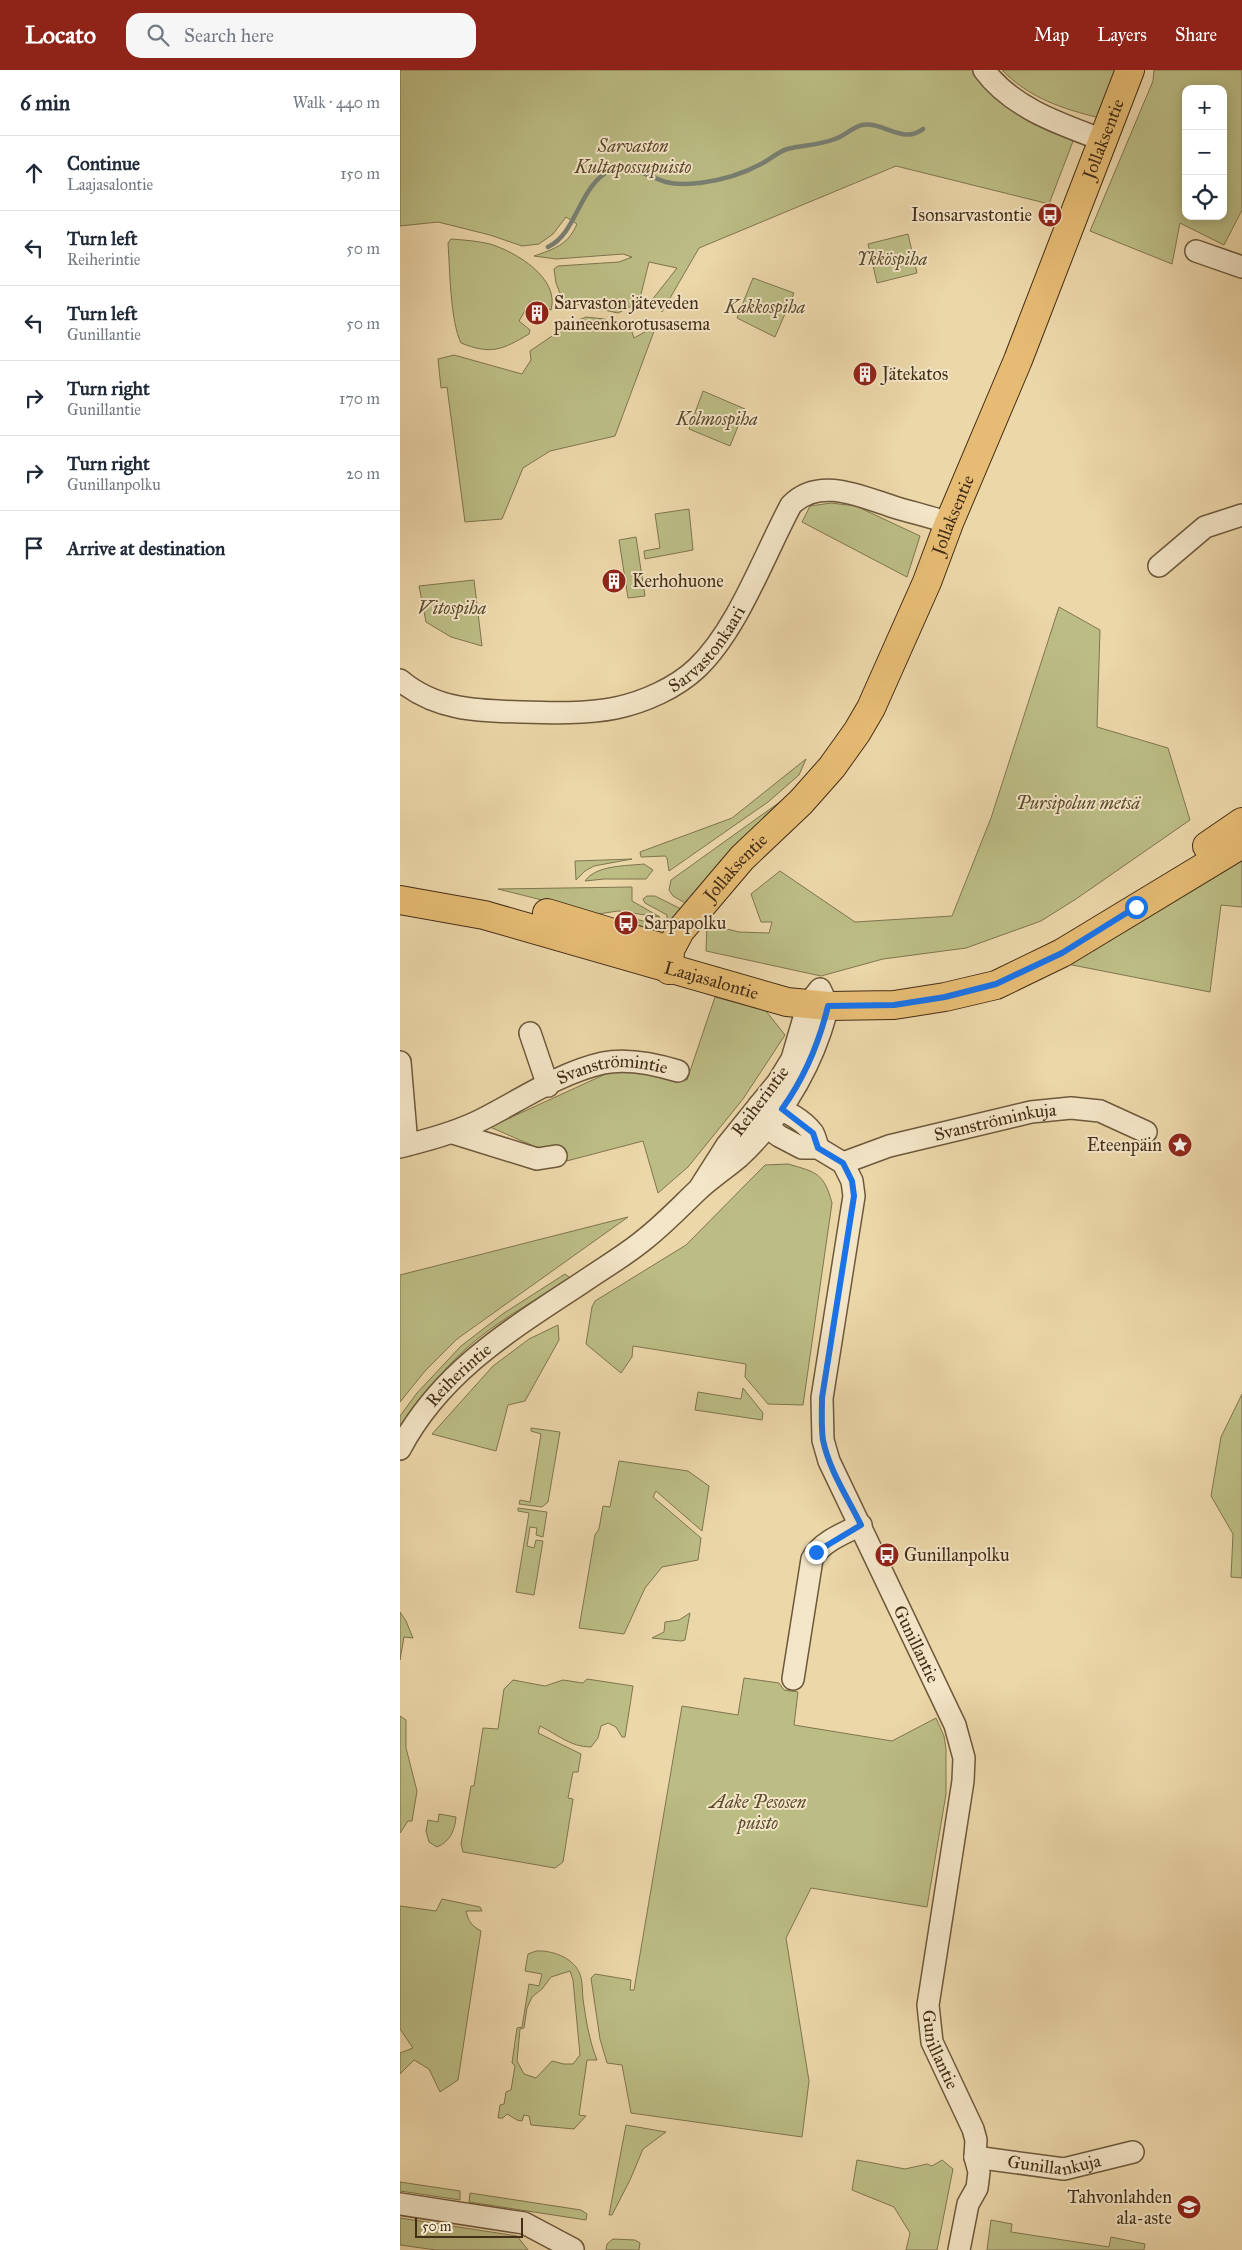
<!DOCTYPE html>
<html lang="en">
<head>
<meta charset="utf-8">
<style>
	body { margin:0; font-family:"IM FELL Great Primer",serif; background:#f6f6f7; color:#1f2937 }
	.controls { position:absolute; right:15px; top:15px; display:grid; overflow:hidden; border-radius:10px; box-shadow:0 2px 12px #0003 }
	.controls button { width:45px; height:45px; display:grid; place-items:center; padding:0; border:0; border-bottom:1px solid #e0e1e3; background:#fff; color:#1f2937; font:25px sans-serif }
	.scale { position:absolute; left:15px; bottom:12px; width:108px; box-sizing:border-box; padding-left:5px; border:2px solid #432d16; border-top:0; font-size:14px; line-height:18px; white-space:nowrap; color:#432d16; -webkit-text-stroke:4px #f3e5c7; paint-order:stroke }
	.stop { position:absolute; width:15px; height:15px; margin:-11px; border:4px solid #1a73e8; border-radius:50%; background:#fff }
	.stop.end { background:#1a73e8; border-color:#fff; box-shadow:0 1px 5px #0008 }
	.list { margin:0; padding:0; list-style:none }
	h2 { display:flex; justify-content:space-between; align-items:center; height:65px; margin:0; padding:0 20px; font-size:21px }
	h2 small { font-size:16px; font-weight:400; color:#747a83 }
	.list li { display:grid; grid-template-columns:32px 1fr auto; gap:15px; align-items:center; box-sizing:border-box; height:75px; padding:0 20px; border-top:1px solid #e0e1e3 }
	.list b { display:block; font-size:19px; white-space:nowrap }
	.list p { margin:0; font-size:16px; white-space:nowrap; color:#747a83 }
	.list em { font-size:16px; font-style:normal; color:#747a83 }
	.icon { flex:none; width:28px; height:28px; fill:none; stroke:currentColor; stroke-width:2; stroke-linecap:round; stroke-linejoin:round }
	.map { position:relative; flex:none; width:842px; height:2180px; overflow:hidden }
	header { display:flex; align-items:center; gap:30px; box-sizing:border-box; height:70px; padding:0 25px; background:#8f2418; color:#fff }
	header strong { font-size:24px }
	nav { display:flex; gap:28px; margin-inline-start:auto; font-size:18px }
	.search { width:350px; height:45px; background:#f6f6f7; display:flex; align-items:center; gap:12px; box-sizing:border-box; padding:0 18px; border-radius:15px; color:#747a83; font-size:19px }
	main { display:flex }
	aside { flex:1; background:#fff }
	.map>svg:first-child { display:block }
	.green { fill:#bcbd85; stroke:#80754e; fill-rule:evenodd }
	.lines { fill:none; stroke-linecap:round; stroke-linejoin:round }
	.stream { stroke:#798074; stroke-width:4.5 }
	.minor-casing { stroke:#6d583b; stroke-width:24 }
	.major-casing { stroke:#432d16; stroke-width:30 }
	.minor { stroke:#f3e5c7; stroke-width:21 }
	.major { stroke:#e6bc74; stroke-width:28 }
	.route { stroke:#1a73e8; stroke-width:6 }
	.labels { text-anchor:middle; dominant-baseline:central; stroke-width:4; stroke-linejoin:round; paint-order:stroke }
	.street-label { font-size:18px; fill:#432d16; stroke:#f3e5c7 }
	.park-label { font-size:18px; font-style:italic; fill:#5b4a2c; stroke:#f3e5c7 }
	.poi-label { font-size:18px; fill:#432d16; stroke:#f3e5c7; text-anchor:start }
</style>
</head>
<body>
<header>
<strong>Locato</strong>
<div class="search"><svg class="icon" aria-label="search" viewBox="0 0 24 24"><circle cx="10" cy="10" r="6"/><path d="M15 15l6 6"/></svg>Search here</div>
<nav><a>Map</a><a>Layers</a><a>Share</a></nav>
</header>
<main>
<aside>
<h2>6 min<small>Walk · 440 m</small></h2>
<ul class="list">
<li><svg class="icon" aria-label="ahead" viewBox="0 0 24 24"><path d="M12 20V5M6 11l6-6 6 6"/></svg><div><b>Continue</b><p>Laajasalontie</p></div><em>150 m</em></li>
<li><svg class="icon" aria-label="left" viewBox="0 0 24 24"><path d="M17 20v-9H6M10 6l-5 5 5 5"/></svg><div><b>Turn left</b><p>Reiherintie</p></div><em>50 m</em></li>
<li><svg class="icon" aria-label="left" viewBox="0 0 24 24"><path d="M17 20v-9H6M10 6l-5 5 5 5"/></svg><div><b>Turn left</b><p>Gunillantie</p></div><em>50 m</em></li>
<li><svg class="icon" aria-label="right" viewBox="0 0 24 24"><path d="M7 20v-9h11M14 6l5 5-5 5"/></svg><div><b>Turn right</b><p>Gunillantie</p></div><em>170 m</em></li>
<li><svg class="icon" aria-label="right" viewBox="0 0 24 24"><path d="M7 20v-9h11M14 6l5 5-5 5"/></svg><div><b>Turn right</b><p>Gunillanpolku</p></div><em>20 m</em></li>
<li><svg class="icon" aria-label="arrive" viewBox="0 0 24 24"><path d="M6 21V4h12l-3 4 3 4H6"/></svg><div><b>Arrive at destination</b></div></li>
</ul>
</aside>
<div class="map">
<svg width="842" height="2180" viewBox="0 0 842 2180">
	<rect width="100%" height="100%" fill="#ecd7a9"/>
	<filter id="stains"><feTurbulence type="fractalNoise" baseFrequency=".004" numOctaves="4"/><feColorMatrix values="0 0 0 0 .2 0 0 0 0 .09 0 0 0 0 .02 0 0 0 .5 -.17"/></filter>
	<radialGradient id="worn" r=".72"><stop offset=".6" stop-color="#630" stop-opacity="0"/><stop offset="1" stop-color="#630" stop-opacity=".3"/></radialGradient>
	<path class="green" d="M 0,0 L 572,0 L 588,17 L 675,66 L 649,134 L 496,96 L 299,178 L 262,242 L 252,230 L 277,198 L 249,192 L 241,224 L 230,237 L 218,243 L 163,231 L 156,213 L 154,199 L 158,196 L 219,192 L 232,187 L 223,184 L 156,189 L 134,186 C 154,179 168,175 177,154 L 166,147 L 153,164 L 139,174 L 122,176 L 90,165 L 38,152 L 0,156 Z
		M 602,0 L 715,0 L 700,48 C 663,39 629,28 602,0 Z
		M 754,0 L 842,0 L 842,140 L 824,175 L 780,153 L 772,194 L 690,161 L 753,11 ZM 786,19 L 823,19 L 823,146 L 786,146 Z
		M 508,164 L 517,203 L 477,213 L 468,174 Z
		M 51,169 C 64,170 78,171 90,174 C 116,182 160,208 151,240 L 130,232 L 119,251 L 130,260 L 129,264 C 102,280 91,285 61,273 C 50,250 50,200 48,173 Z
		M 353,208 L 394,223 L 375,267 L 337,248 Z
		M 186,247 L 204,249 L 231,259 L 234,268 L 256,256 L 215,366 L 150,381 L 123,398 L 102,449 L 65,452 L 47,317 L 41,318 L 38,289 L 54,285 L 122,304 L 131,290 L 130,281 L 171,253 Z
		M 303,321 L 345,339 L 330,376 L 289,359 Z
		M 431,433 L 456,436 L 520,466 L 507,507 L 402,452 L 410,436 Z
		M 289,439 L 293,480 L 245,489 L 244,481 L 260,478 L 255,444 Z
		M 236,467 L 245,526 L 228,528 L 219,470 Z
		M 74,510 L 82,576 L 51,567 L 26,552 L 19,516 Z
		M 659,537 L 700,560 L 697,657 L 768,678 L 790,750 L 676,829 L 641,851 L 566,878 L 483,889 L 421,906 L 306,881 L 307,854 L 339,862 L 369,863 L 372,852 L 361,852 L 351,824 L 380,801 L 455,852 L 552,846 L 591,748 Z
		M 406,689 L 399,705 L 368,732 L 269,801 L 267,788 L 265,786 L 241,787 L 240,782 L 332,748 Z
		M 391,724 C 354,759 317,792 287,834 L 273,826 L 269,820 L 271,810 Z
		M 232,789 L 194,796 L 185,801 L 176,810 L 175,791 Z
		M 842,790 L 842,837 L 821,835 L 810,922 L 662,893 Z
		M 244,794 L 253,800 L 246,809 L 204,809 L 185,811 C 196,795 226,796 244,794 Z
		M 232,817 L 232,831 L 260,847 L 218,841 L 198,844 L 98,819 Z
		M 247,826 L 255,826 L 283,840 L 274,853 L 262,859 L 261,862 L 225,851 L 226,847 C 238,849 258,857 267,849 L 267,845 L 245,833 L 243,829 Z
		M 315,927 L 366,941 L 385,965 L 343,1029 L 288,1097 L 258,1123 L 243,1071 L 155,1094 L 145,1081 L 90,1057 L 210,1002 L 240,1002 L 287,1010 Z
		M 388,1094 C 416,1102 424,1103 432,1133 L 403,1335 L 368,1334 L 345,1307 L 346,1294 L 233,1276 L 232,1287 L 221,1303 L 186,1274 L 192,1237 L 195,1231 L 286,1175 L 365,1095 Z
		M 228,1147 L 57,1269 L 25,1301 L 0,1332 L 0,1205 Z
		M 165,1204 L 170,1208 C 138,1228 105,1247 76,1270 C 46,1295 22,1326 0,1357 L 0,1346 L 17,1323 L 61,1276 L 104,1243 Z
		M 158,1255 L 159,1270 L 125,1331 L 108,1335 L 96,1381 L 32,1364 L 93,1296 L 129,1269 Z
		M 343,1318 L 363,1343 L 362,1350 L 295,1340 L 298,1322 L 341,1329 Z
		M 842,1324 L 842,1508 L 831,1507 L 833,1464 L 811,1426 L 821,1367 Z
		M 131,1358 L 160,1362 L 148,1432 L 142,1437 L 119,1434 L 120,1430 L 130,1432 L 141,1364 L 131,1361 Z
		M 219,1391 L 288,1401 L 309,1416 L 302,1461 L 256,1421 L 253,1427 L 301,1468 L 298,1490 L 262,1497 L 245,1518 L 224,1564 L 179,1558 L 195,1465 L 199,1459 L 203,1436 L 210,1437 Z
		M 118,1438 L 147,1442 L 143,1467 L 136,1465 L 137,1458 L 130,1457 L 127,1476 L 134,1478 L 136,1470 L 143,1471 L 134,1525 L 116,1522 L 129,1443 L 118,1441 Z
		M 0,1542 L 6,1551 L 13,1568 L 4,1567 L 0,1590 Z
		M 290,1543 L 285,1570 L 281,1571 L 252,1568 L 264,1562 L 265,1552 L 279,1550 Z
		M 344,1608 L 379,1613 L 384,1620 L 398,1622 L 394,1655 L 492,1671 L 536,1648 L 544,1666 L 546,1679 L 546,1724 L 527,1837 L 411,1818 L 386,1868 L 409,2011 L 402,2067 L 231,2043 L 222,1995 L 207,1993 L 200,1969 L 191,1908 L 195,1904 L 231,1910 L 230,1920 L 234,1920 L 282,1636 L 338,1645 Z
		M 187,1609 L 233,1616 L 225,1667 L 222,1667 L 216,1657 L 208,1653 L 201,1656 L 198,1668 L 191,1677 C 170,1677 157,1664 140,1656 L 138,1663 L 181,1684 L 178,1702 L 173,1702 L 168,1728 L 173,1729 L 163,1792 L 155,1798 L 63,1782 L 61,1774 L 71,1716 L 74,1716 L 83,1658 L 98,1659 L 104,1619 L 113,1610 L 145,1616 L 163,1610 L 183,1613 Z
		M 0,1646 L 6,1650 L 6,1678 L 17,1721 L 12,1751 L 8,1751 L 0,1763 Z
		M 39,1744 L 56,1747 C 55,1760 50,1772 37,1777 L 29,1772 L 26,1761 L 28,1750 L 38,1752 Z
		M 42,1829 L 80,1837 L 82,1841 L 66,1841 C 68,1851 72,1856 81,1861 L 58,2010 L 40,2022 L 29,1999 L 14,1990 L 0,2004 L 0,1983 L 13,1978 L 0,1959 L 0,1836 L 36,1841 Z
		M 136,1881 C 151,1880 172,1887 179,1902 C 183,1910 182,1921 183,1929 C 186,1950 189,1970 197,1990 L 187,1990 L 179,2045 L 186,2046 L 174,2059 L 131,2055 L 129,2046 L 124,2045 L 122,2051 L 117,2050 L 107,2044 L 103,2048 L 98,2048 L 100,2035 L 104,2034 L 106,2022 L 111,2020 L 115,1996 L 112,1993 L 117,1958 L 122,1957 L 129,1914 L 139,1916 L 142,1904 L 125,1901 L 128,1884 ZM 170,1901 L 173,1910 L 180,1985 L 173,1994 L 164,1994 L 152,1991 L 136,2008 L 124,2004 L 117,1991 L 120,1959 L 124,1958 L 127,1938 L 132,1927 L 142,1919 L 151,1907 Z
		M 226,2055 L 266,2062 L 243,2079 L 230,2110 L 212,2145 L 209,2145 Z
		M 457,2090 L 505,2099 L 527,2094 L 532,2096 L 542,2090 L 553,2099 L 537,2180 L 506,2180 L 510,2163 L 494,2137 L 452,2120 Z
		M 0,2112 L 60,2121 L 60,2130 L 0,2121 Z
		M 70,2123 L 181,2140 L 187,2144 L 186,2150 L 69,2132 Z
		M 0,2148 L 117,2166 L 128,2180 L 36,2180 L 0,2175 Z
		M 591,2150 L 612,2154 L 611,2162 L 709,2177 L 711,2167 L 745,2174 L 744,2180 L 587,2180 Z
		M 213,2169 L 235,2170 L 240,2173 L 239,2180 L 206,2180 L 207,2174 Z"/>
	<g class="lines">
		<path class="stream" d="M 148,177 C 178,163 179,113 212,100 C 230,93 249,107 266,112 C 278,115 288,114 300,113 C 322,110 341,105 361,94 C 369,90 378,82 387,79 C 403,75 420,75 435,69 C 444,66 453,57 462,55 C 483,51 503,75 523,59"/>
		<defs>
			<g id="minor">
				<path d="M 584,0 C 612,38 660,54 703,70"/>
				<path d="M 796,181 L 842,197"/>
				<path d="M 759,496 L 805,457 L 842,445"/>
				<path id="s1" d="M 0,610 C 35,640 78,641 121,642 C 152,643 186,644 216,638 C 244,632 276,618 297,598 C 338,559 364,485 391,435 C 420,405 464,428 497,438 C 514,443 531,447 549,453"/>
				<path d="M 130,963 L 148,1016"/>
				<path d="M 0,992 L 7,1075"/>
				<path id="s2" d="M 359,1035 L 367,1057 L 379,1066 L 402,1078 L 418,1078 L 443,1093 L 452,1111 L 454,1126 L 422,1328 L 423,1370 L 429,1391 L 555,1655 L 564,1688 L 563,1711 L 528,1935 L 532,1972 L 573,2059 L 576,2070 L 575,2087 L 579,2102 L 577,2118 L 568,2134 L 559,2180"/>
				<path d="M 369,1037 C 385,1039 403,1050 413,1063 C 415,1067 417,1074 418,1078"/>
				<path d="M 53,1063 L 137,1089 L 156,1086"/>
				<path id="s3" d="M 0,1077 C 27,1070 54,1063 79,1051 C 119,1031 159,1003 203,993 C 227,988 255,994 278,1001"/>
				<path id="s4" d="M 443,1093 L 489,1076 L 631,1042 L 671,1038 L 700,1041 L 746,1062"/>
				<path id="s5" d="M 0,1379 C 41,1301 112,1259 183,1212 C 203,1198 226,1185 245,1169 C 264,1154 280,1137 298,1120 C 311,1108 326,1098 339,1087 C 384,1045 413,995 428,936 L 420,919 L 408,934 L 392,989 L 378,1012 L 327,1075 L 299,1119"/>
				<path d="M 393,1609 L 412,1489 C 421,1472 444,1463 461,1455"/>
				<path id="s6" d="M 575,2087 L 664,2099 L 733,2082"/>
				<path d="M 0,2134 L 124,2153 L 173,2179"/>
			</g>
			<g id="major">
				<path d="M 807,776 L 842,752"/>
				<path id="s7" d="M 0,830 L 84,845 L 387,932 L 428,936 L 494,935 L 545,927 L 596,915 L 662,883 L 842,774"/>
				<path d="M 147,843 L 256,876"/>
				<path id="s8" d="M 269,900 L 270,880 L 280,861 L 342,788 L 401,732 L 432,697 L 457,662 L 471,638 L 527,512 L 549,453 L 618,290 L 730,0"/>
			</g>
		</defs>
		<use href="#minor" class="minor-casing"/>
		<use href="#major" class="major-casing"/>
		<use href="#minor" class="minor"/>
		<use href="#major" class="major"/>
	</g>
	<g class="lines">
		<path class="route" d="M 416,1482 L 461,1455 C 448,1428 429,1400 423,1370 C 421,1357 422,1342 422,1328 L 454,1126 L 452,1111 L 443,1093 L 418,1078 L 413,1063 L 382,1039 C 405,1007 419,973 428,936 L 494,935 L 545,927 L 596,914 L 662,883 L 736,837"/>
	</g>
	<defs>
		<symbol id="bus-disc" viewBox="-11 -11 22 22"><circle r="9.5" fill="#8f2418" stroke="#f3e5c7"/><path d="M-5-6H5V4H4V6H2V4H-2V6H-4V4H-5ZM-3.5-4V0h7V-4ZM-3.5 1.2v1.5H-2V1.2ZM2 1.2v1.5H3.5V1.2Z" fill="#fff"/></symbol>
		<symbol id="building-disc" viewBox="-11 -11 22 22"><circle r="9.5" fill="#8f2418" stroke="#f3e5c7"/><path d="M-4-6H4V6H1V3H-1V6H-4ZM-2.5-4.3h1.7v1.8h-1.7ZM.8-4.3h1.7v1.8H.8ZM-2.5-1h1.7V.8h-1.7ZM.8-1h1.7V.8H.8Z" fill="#fff"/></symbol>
		<symbol id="sight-disc" viewBox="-11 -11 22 22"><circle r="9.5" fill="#8f2418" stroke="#f3e5c7"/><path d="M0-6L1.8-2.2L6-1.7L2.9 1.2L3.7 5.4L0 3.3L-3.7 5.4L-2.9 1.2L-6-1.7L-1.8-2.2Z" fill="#fff"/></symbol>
		<symbol id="school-disc" viewBox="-11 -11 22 22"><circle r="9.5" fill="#8f2418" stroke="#f3e5c7"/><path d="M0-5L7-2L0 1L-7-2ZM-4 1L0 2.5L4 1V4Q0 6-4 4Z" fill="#fff"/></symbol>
	</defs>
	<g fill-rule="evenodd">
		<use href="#bus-disc" x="636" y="131" width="28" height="28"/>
		<use href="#building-disc" x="123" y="229" width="28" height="28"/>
		<use href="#building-disc" x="451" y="290" width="28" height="28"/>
		<use href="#building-disc" x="200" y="497" width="28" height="28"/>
		<use href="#bus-disc" x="212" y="839" width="28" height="28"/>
		<use href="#sight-disc" x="766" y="1061" width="28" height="28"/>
		<use href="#bus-disc" x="473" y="1471" width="28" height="28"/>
		<use href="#school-disc" x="775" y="2123" width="28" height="28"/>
	</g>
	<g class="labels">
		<g class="street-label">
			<text stroke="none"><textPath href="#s8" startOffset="951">Jollaksentie</textPath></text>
			<text stroke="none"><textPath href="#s8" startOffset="546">Jollaksentie</textPath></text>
			<text stroke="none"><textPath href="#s1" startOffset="335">Sarvastonkaari</textPath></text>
			<text stroke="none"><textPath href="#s8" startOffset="126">Jollaksentie</textPath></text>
			<text stroke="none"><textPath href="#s7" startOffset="322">Laajasalontie</textPath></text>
			<text stroke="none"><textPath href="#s3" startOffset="229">Svanströmintie</textPath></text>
			<text transform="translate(360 1031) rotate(-53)">Reiherintie</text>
			<text stroke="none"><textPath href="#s4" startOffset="158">Svanströminkuja</textPath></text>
			<text stroke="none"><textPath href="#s5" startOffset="95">Reiherintie</textPath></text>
			<text stroke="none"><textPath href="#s2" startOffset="616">Gunillantie</textPath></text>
			<text stroke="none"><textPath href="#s2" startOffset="1036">Gunillantie</textPath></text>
			<text stroke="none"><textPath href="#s6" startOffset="80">Gunillankuja</textPath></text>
		</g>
		<g class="park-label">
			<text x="233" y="76">Sarvaston<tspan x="233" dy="21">Kultapossupuisto</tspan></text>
			<text x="492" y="189">Ykköspiha</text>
			<text x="365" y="237">Kakkospiha</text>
			<text x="317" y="349">Kolmospiha</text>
			<text x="52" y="538">Vitospiha</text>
			<text x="678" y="733">Pursipolun metsä</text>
			<text x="358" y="1732">Aake Pesosen<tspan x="358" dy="21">puisto</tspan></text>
		</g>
		<g class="poi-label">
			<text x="632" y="145" text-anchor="end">Isonsarvastontie</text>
			<text x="154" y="233">Sarvaston jäteveden<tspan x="154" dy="21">paineenkorotusasema</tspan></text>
			<text x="482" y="304">Jätekatos</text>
			<text x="232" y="511">Kerhohuone</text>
			<text x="244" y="853">Sarpapolku</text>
			<text x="762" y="1075" text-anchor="end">Eteenpäin</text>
			<text x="504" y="1485">Gunillanpolku</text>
			<text x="772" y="2127" text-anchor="end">Tahvonlahden<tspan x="772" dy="21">ala-aste</tspan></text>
		</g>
	</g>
	<rect width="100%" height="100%" filter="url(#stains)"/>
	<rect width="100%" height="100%" fill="url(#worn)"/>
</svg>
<div class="controls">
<button>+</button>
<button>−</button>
<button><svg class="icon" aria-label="locate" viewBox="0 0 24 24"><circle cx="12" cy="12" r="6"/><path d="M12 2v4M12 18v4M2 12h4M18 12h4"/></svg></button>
</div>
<div class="scale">50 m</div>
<div class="stop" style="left:736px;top:837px"></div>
<div class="stop end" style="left:416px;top:1482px"></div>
</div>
</main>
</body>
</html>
